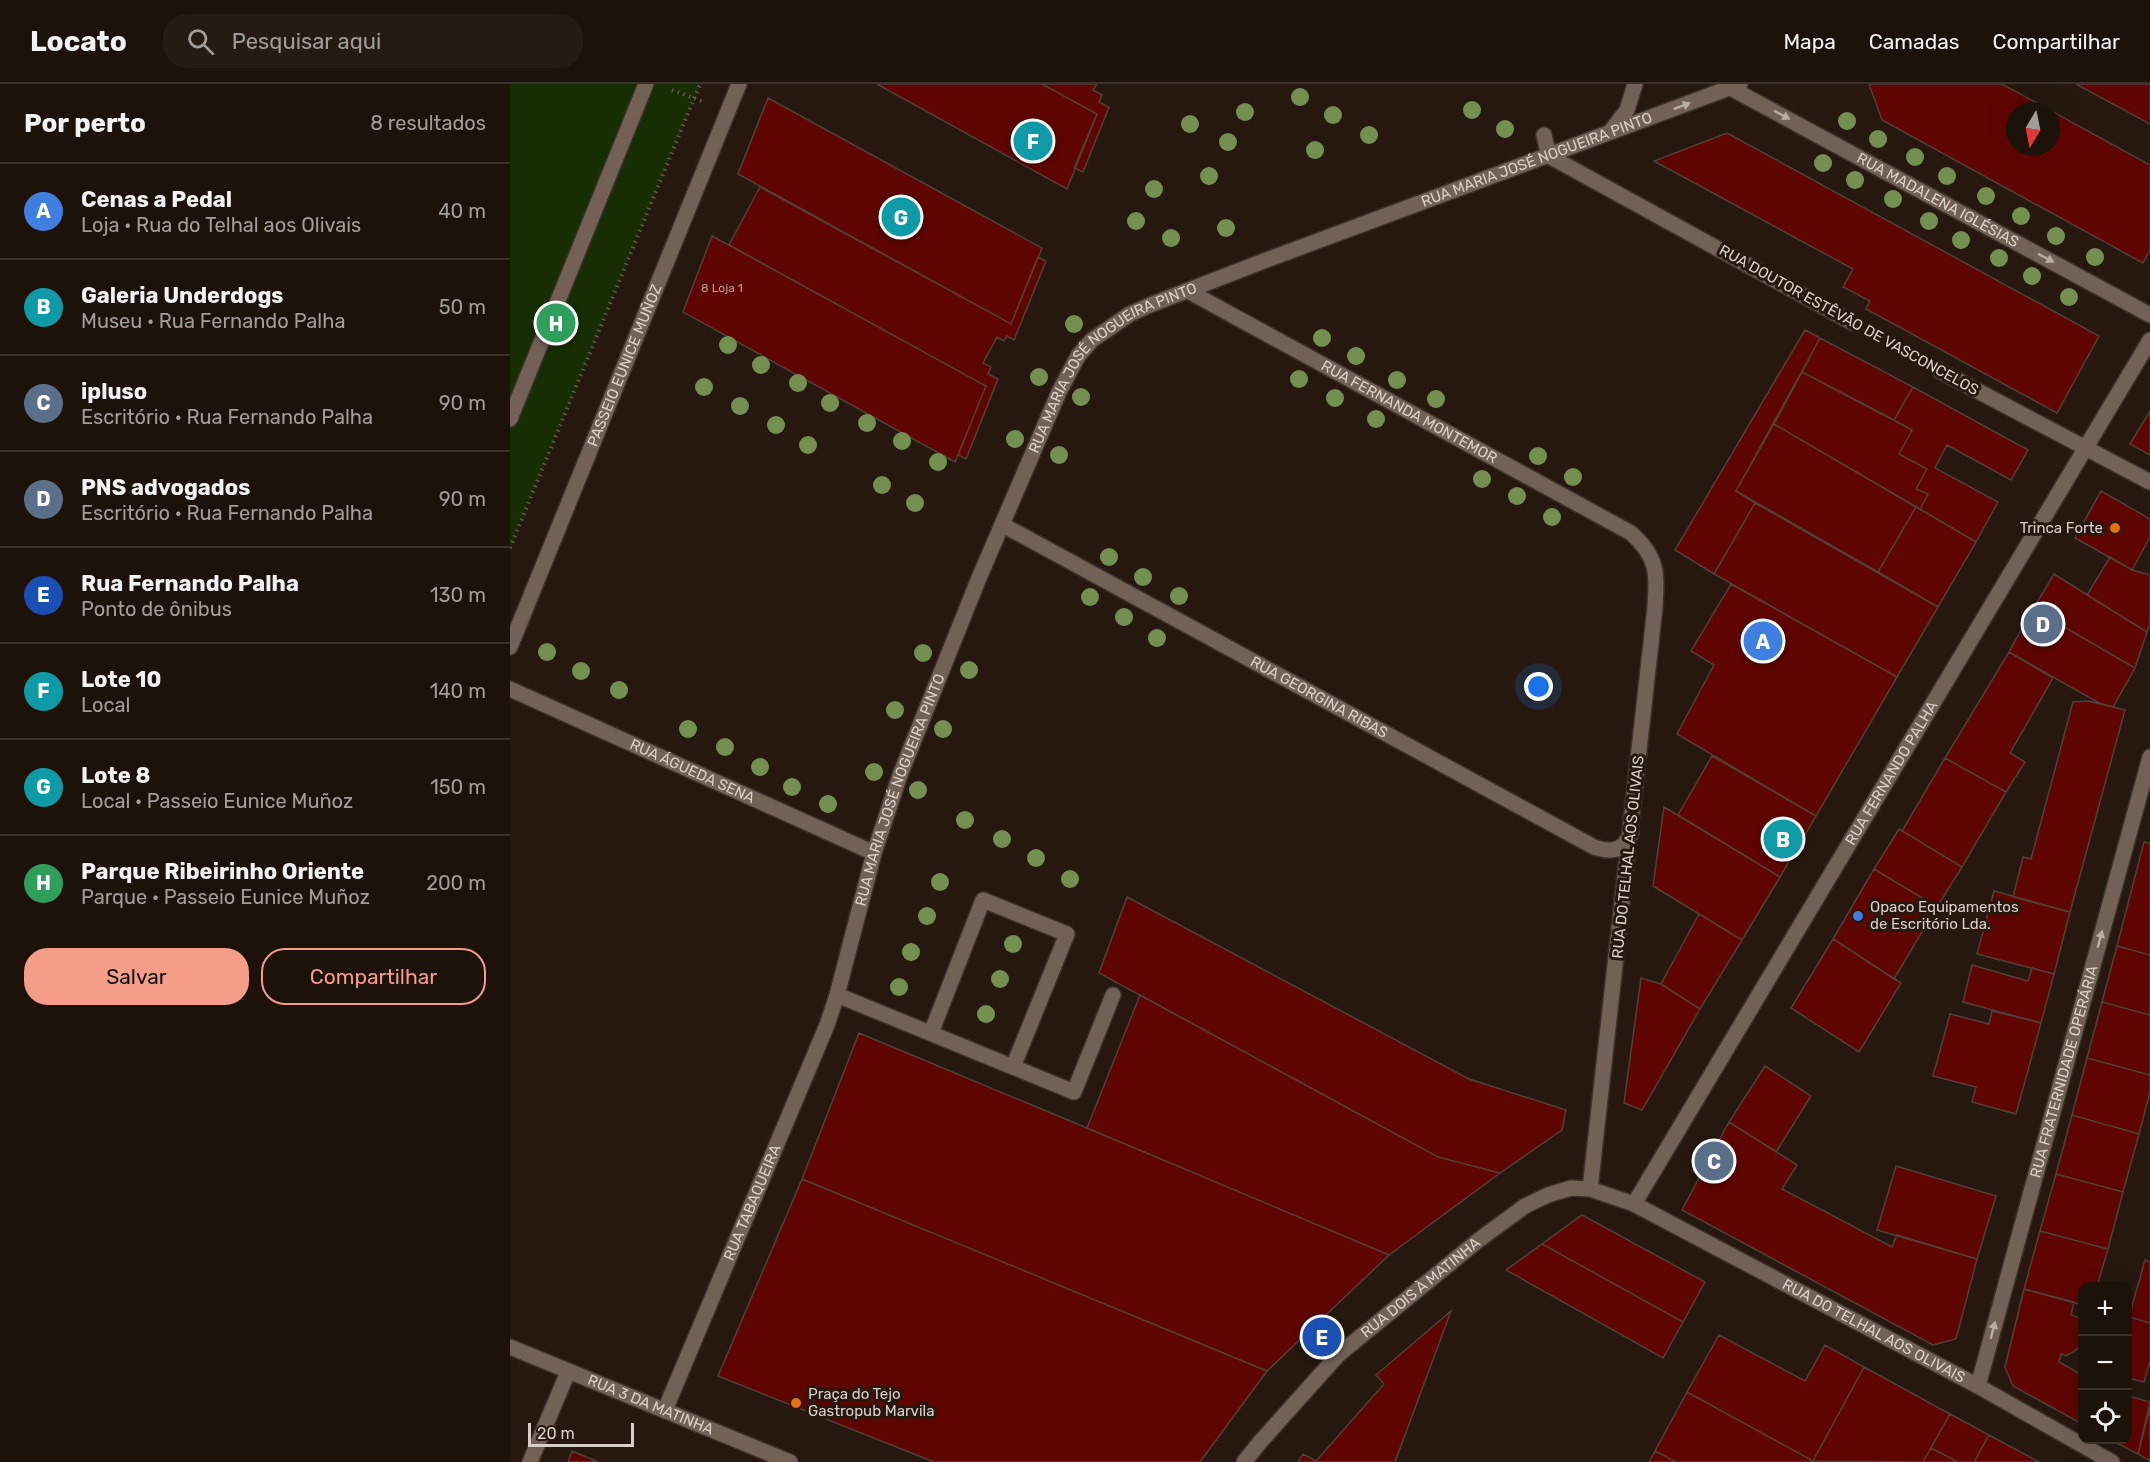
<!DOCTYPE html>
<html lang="pt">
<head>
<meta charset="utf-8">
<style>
	body { margin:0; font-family:Rubik,sans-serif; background:#251b13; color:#f1f3f6 }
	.controls { position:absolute; right:18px; bottom:18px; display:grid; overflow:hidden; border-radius:12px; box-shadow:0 6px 24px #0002 }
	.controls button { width:54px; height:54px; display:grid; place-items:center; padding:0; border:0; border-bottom:2px solid #3a322b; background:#1c120a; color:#f1f3f6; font:30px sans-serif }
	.compass { position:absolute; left:1496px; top:18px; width:54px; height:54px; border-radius:50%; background:#1c120a; box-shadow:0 6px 24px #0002; rotate:190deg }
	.scale { position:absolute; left:18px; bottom:15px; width:106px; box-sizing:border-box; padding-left:6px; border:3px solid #d9cfc9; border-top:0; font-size:16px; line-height:21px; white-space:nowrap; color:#d9cfc9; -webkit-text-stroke:4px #26180e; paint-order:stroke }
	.you { position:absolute; left:1029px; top:603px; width:21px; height:21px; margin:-15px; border:4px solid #fff; border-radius:50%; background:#1a73e8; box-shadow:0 0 0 9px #1a73e833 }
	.badge { display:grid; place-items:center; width:39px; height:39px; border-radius:50%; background:#f49e8a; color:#fff; font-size:20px; font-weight:700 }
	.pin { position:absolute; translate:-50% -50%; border:3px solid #fff; box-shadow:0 2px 6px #0006 }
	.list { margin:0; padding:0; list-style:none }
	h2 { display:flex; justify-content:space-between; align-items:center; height:78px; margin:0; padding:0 24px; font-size:26px }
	h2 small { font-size:20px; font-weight:400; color:#a09e9c }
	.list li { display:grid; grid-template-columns:39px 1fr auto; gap:18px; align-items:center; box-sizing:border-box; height:96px; padding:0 24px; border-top:2px solid #3a322b }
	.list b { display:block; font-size:22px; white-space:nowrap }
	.list p { margin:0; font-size:20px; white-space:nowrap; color:#a09e9c }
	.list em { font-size:20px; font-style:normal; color:#a09e9c }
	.actions { display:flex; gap:12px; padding:18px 24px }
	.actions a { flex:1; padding:14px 0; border:2px solid #f49e8a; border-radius:24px; text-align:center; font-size:21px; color:#f49e8a }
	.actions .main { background:#f49e8a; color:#111 }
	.icon { flex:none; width:33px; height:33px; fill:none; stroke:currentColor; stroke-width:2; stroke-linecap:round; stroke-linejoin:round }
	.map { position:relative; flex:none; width:1640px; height:1378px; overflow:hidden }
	header { display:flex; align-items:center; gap:36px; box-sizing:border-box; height:84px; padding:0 30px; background:#1c120a; border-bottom:2px solid #3a322b }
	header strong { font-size:28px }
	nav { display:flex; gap:33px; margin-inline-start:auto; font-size:21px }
	.search { width:420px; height:54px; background:#251b13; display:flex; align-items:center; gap:15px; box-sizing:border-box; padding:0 21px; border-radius:24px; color:#a09e9c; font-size:22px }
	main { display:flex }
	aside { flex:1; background:#1c120a }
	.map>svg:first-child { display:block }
	.green { fill:#172e03 }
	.building { fill:#5f0500; stroke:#523e3a; stroke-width:1.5; fill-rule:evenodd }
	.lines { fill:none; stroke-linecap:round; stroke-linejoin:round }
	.minor-casing { stroke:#3b312c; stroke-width:18 }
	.path { stroke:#64584f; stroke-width:4; stroke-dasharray:1.5 4.5; stroke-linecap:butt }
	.minor { stroke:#736156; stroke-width:15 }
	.tree { fill:#749051 }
	.oneway { fill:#baaea6 }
	.food-dot { fill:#e8710a; stroke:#26180e; stroke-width:2 }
	.shop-dot { fill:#3f7fe0; stroke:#26180e; stroke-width:2 }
	.labels { text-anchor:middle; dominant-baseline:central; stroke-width:6; stroke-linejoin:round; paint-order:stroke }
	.number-label { font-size:12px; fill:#ba9c97 }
	.street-label { font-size:15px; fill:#d9cfc9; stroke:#26180e }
	.poi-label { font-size:15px; fill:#d9cfc9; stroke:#26180e; text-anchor:start }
</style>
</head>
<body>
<header>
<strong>Locato</strong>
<div class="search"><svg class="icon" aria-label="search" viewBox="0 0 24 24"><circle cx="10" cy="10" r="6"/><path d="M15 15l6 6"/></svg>Pesquisar aqui</div>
<nav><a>Mapa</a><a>Camadas</a><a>Compartilhar</a></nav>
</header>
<main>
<aside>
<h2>Por perto<small>8 resultados</small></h2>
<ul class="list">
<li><span class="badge" style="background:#3f7fe0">A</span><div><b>Cenas a Pedal</b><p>Loja · Rua do Telhal aos Olivais</p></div><em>40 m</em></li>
<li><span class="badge" style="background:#0f9aa8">B</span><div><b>Galeria Underdogs</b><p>Museu · Rua Fernando Palha</p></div><em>50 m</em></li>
<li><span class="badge" style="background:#5c6f8a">C</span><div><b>ipluso</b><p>Escritório · Rua Fernando Palha</p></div><em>90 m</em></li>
<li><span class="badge" style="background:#5c6f8a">D</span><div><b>PNS advogados</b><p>Escritório · Rua Fernando Palha</p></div><em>90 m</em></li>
<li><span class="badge" style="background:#1a4fb4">E</span><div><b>Rua Fernando Palha</b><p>Ponto de ônibus</p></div><em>130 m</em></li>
<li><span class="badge" style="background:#0f9aa8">F</span><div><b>Lote 10</b><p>Local</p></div><em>140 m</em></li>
<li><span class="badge" style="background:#0f9aa8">G</span><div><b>Lote 8</b><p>Local · Passeio Eunice Muñoz</p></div><em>150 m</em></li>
<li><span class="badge" style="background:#2e9e5b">H</span><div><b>Parque Ribeirinho Oriente</b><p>Parque · Passeio Eunice Muñoz</p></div><em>200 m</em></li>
</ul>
<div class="actions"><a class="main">Salvar</a><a>Compartilhar</a></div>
</aside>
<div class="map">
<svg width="1640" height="1378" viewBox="0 0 1640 1378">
	<rect width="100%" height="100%" fill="#26180e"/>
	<path class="green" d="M 0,0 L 190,0 L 0,464 Z"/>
	<path class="building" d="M 367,0 L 532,0 L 587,30 L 557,105 Z
		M 532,0 L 587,0 L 583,6 L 592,11 L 589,18 L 599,23 L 573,88 L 564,84 L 587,30 Z
		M 1359,0 L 1492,0 L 1640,81 L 1640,166 L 1633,179 L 1372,36 ZM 1505,27 L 1541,27 L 1541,63 L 1505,63 Z
		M 1566,0 L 1640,0 L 1640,40 Z
		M 258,14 L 532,164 L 501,240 L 228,90 Z
		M 1217,49 L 1589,252 L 1547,329 L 1356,225 L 1360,217 L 1333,203 L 1343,185 L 1144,77 Z
		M 250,103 L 501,240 L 528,173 L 536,177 L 504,256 L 497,252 L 494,257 L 487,253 L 473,279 L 481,283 L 478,290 L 488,295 L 456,375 L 448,371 L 476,302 L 219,161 Z
		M 202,152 L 476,302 L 445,378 L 173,228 Z
		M 1295,246 L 1310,254 L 1226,407 L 1245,419 L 1204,490 L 1165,466 Z
		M 1310,254 L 1403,303 L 1384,336 L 1292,288 Z
		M 1292,288 L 1402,346 L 1389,370 L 1417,385 L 1406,405 L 1418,410 L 1410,425 L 1264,340 Z
		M 1403,303 L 1518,366 L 1501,396 L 1437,361 L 1425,384 L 1488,418 L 1466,458 L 1410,425 L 1418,410 L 1406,405 L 1417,385 L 1389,370 L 1402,346 L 1384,336 Z
		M 1640,327 L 1640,371 L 1620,360 Z
		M 1264,340 L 1406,423 L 1368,488 L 1226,407 Z
		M 1591,407 L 1640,435 L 1640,453 L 1622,486 L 1565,454 Z
		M 1245,419 L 1428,523 L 1387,593 L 1204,490 Z
		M 1406,423 L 1466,458 L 1428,523 L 1368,488 Z
		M 1600,473 L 1622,486 L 1640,491 L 1640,539 L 1637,548 L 1577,511 Z
		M 1544,490 L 1637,548 L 1625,584 L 1523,525 Z
		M 1221,500 L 1387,593 L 1306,732 L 1167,650 L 1204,581 L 1181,567 Z
		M 1523,525 L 1625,584 L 1603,623 L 1589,619 L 1499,568 Z
		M 1499,568 L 1543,594 L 1500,669 L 1515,678 L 1496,708 L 1435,674 Z
		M 1578,617 L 1615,626 L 1560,828 L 1503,813 L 1513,773 L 1521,775 L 1563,618 Z
		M 1202,672 L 1306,732 L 1270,793 L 1168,731 Z
		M 1435,674 L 1496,708 L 1452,783 L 1392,747 Z
		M 1154,723 L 1270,793 L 1232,856 L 1143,802 Z
		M 1389,745 L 1452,783 L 1427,823 L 1364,785 Z
		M 1634,758 L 1640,759 L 1640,871 L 1607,862 Z
		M 1364,785 L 1427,823 L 1384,895 L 1323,855 Z
		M 1484,807 L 1560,828 L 1544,890 L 1467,870 Z
		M 617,813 L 959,995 L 1056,1026 L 1052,1046 L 990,1089 L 928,1073 L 589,889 Z
		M 1189,830 L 1232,856 L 1190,925 L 1151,900 Z
		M 1323,855 L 1391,899 L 1349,968 L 1281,924 Z
		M 1607,862 L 1640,871 L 1640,931 L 1592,918 Z
		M 1462,881 L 1518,897 L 1522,884 L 1544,890 L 1531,939 L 1453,918 Z
		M 1131,894 L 1151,900 L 1190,925 L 1132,1026 L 1114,1019 Z
		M 630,911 L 928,1073 L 990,1089 L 879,1171 L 577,1044 Z
		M 1592,918 L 1640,931 L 1640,991 L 1577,974 Z
		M 1482,927 L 1531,939 L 1506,1030 L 1462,1018 L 1466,1003 L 1423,992 L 1440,930 L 1479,940 Z
		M 349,949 L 577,1044 L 879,1171 L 757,1287 L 292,1095 Z
		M 1577,974 L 1640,991 L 1640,1008 L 1629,1050 L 1562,1031 Z
		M 1255,982 L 1301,1012 L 1266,1068 L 1219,1038 Z
		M 1562,1031 L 1629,1050 L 1613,1108 L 1546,1090 Z
		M 1219,1038 L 1287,1081 L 1272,1105 L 1382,1163 L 1387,1151 L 1467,1175 L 1446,1255 L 1423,1261 L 1172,1126 Z
		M 1386,1082 L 1486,1112 L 1467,1175 L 1367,1146 Z
		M 1546,1090 L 1613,1108 L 1598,1165 L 1530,1147 Z
		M 292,1095 L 757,1287 L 690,1378 L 424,1378 L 208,1292 Z
		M 1072,1131 L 1195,1198 L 1173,1238 L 1032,1160 Z
		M 1530,1147 L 1598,1165 L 1587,1202 L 1572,1202 L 1572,1221 L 1514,1205 Z
		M 1032,1160 L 1173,1238 L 1153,1274 L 996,1186 Z
		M 1635,1176 L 1640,1178 L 1640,1239 L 1619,1233 Z
		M 1514,1205 L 1564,1218 L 1561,1231 L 1572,1234 L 1571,1263 L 1556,1272 L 1551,1270 L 1549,1278 L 1572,1291 L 1572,1340 L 1503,1302 L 1495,1283 Z
		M 941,1227 L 885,1378 L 788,1378 L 793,1370 L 806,1377 L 874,1300 L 866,1291 Z
		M 1619,1233 L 1640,1239 L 1640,1277 L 1634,1298 L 1618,1294 Z
		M 1209,1251 L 1295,1297 L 1315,1261 L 1354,1283 L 1303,1377 L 1177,1308 Z
		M 1354,1283 L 1440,1330 L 1413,1378 L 1303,1377 Z
		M 1177,1308 L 1303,1377 L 1305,1378 L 1166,1378 L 1145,1367 Z
		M 1618,1312 L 1640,1318 L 1628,1370 L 1601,1356 L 1618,1356 Z
		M 1640,1324 L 1640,1377 L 1628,1370 Z
		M 1440,1330 L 1479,1351 L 1464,1378 L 1448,1378 L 1421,1364 Z
		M 1479,1351 L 1529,1378 L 1464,1378 Z
		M 1421,1364 L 1448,1378 L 1413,1378 Z
		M 62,1367 L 88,1378 L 58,1378 Z
		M 1145,1367 L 1166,1378 L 1139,1378 Z"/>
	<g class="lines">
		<defs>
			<g id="minor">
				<path id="s1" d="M 1215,1 L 1640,231"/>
				<path d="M 1100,48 L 1117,26 L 1125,0"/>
				<path d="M 1034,51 L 1039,72 L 1343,239"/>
				<path id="s2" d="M 678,207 L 1121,449 C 1148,473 1147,489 1145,523 L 1080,1105"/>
				<path d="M 1430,287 L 1640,398"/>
				<path d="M 0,335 L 136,0"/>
				<path id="s3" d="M 493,441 L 1084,763 C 1101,769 1114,767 1121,749"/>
				<path id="s4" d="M 0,563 L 229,0"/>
				<path id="s5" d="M 0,605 L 364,769"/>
				<path d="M 327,911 L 564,1008 L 603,911"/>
				<path d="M 421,949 L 473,816 L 557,850 L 503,983"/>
				<path id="s6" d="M 1124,1120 L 1640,256"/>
				<path id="s7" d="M 0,1263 L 280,1378"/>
				<path id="s8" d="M 1468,1302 L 1640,673"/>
				<path id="s9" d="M 155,1326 L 317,941 L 327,911 L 364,769 L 390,691 L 469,494 L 549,308 L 568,272 L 582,256 L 620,230 L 640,221 L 759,175 L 1230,0"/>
				<path d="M 20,1378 L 58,1288"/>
				<path id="s10" d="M 734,1378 L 751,1357 L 828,1271 L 970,1155 L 1015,1122 L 1038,1111 L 1061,1104 L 1080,1105 L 1124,1120 L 1468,1302 L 1602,1378"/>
			</g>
		</defs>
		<use href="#minor" class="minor-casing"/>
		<path class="path" d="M 162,6 L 194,18
			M 1365,251 L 1408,275
			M 0,464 L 190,0"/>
		<use href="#minor" class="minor"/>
	</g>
	<g class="tree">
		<circle cx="790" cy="13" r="9"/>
		<circle cx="962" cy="26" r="9"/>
		<circle cx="735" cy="28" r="9"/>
		<circle cx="823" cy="31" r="9"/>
		<circle cx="1337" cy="37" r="9"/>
		<circle cx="680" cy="40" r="9"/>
		<circle cx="995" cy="45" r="9"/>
		<circle cx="859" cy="51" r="9"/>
		<circle cx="1368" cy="55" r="9"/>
		<circle cx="718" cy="58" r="9"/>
		<circle cx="805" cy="66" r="9"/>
		<circle cx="1405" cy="73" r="9"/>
		<circle cx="1313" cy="79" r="9"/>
		<circle cx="699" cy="92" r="9"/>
		<circle cx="1437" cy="92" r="9"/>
		<circle cx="1345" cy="96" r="9"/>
		<circle cx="644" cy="105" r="9"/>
		<circle cx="1476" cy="112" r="9"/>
		<circle cx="1383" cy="115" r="9"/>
		<circle cx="1511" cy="132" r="9"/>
		<circle cx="626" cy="137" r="9"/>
		<circle cx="1419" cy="137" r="9"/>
		<circle cx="716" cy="144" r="9"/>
		<circle cx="1546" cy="152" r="9"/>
		<circle cx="661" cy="154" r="9"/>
		<circle cx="1451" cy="156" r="9"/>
		<circle cx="1585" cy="173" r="9"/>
		<circle cx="1489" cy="174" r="9"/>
		<circle cx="1522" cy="192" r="9"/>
		<circle cx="1559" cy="213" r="9"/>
		<circle cx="564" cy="240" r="9"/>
		<circle cx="812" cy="254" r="9"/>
		<circle cx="218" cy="261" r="9"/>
		<circle cx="846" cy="272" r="9"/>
		<circle cx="251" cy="281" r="9"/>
		<circle cx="529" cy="293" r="9"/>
		<circle cx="789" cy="295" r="9"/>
		<circle cx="887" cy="296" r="9"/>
		<circle cx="288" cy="299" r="9"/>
		<circle cx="194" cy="303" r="9"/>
		<circle cx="571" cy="313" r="9"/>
		<circle cx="825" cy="314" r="9"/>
		<circle cx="926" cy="315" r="9"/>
		<circle cx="320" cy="319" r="9"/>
		<circle cx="230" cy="322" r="9"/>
		<circle cx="866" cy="335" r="9"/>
		<circle cx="357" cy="339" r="9"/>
		<circle cx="266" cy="341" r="9"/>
		<circle cx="505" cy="355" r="9"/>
		<circle cx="392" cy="357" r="9"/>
		<circle cx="298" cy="361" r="9"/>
		<circle cx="549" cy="371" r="9"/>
		<circle cx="1028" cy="372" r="9"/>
		<circle cx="428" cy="378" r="9"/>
		<circle cx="1063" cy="393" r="9"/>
		<circle cx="972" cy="395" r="9"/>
		<circle cx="372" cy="401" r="9"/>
		<circle cx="1007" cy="412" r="9"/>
		<circle cx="405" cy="419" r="9"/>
		<circle cx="1042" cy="433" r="9"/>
		<circle cx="599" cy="473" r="9"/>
		<circle cx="633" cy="493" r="9"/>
		<circle cx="669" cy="512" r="9"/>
		<circle cx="580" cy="513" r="9"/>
		<circle cx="614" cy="533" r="9"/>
		<circle cx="647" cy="554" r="9"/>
		<circle cx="37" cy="568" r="9"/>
		<circle cx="413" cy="569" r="9"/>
		<circle cx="459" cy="586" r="9"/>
		<circle cx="71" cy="587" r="9"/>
		<circle cx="109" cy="606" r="9"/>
		<circle cx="385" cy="626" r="9"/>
		<circle cx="178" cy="645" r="9"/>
		<circle cx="433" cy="645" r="9"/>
		<circle cx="215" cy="663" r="9"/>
		<circle cx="250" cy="683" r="9"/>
		<circle cx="364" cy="688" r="9"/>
		<circle cx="282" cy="703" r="9"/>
		<circle cx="408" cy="706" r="9"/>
		<circle cx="318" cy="720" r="9"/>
		<circle cx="455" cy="736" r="9"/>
		<circle cx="492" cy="755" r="9"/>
		<circle cx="526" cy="774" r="9"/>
		<circle cx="560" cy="795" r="9"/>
		<circle cx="430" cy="798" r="9"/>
		<circle cx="417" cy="832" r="9"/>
		<circle cx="503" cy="860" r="9"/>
		<circle cx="401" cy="868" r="9"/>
		<circle cx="490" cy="895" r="9"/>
		<circle cx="389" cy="903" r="9"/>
		<circle cx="476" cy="930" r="9"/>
	</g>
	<defs><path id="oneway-solid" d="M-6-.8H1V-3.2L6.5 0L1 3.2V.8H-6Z" transform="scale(1.5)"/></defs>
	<g class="oneway">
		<use href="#oneway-solid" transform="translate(1172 22) rotate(-21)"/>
		<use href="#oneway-solid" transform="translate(1272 31) rotate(28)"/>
		<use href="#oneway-solid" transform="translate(1536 174) rotate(28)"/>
		<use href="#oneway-solid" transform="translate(1590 855) rotate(-75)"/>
		<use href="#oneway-solid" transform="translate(1483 1246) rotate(-75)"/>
	</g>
	<g class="food-dot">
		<circle cx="1605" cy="444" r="6"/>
		<circle cx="286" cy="1319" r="6"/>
	</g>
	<circle class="shop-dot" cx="1348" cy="832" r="6"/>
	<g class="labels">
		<g class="number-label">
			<text x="212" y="204">8 Loja 1</text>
		</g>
		<g class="street-label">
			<text stroke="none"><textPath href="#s9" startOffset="1636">RUA MARIA JOSÉ NOGUEIRA PINTO</textPath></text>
			<text stroke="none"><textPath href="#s1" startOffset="242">RUA MADALENA IGLÉSIAS</textPath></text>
			<text transform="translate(1339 236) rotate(29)">RUA DOUTOR ESTÊVÃO DE VASCONCELOS</text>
			<text stroke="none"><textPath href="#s4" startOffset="304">PASSEIO EUNICE MUÑOZ</textPath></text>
			<text stroke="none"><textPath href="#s9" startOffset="1150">RUA MARIA JOSÉ NOGUEIRA PINTO</textPath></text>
			<text stroke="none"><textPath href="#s2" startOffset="252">RUA FERNANDA MONTEMOR</textPath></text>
			<text stroke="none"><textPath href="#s3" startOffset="360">RUA GEORGINA RIBAS</textPath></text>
			<text stroke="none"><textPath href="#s5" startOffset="200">RUA ÁGUEDA SENA</textPath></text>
			<text stroke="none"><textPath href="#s6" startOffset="502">RUA FERNANDO PALHA</textPath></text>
			<text stroke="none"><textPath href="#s9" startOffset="664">RUA MARIA JOSÉ NOGUEIRA PINTO</textPath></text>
			<text transform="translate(1118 773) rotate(-84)">RUA DO TELHAL AOS OLIVAIS</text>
			<text stroke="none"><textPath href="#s8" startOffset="326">RUA FRATERNIDADE OPERÁRIA</textPath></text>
			<text stroke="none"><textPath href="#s9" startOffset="225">RUA TABAQUEIRA</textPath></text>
			<text stroke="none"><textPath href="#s10" startOffset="249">RUA DOIS À MATINHA</textPath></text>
			<text stroke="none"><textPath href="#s10" startOffset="768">RUA DO TELHAL AOS OLIVAIS</textPath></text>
			<text stroke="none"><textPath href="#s7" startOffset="152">RUA 3 DA MATINHA</textPath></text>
		</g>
		<g class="poi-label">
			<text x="1593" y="444" text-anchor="end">Trinca Forte</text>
			<text x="1360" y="823">Opaco Equipamentos<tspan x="1360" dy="17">de Escritório Lda.</tspan></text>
			<text x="298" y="1310">Praça do Tejo<tspan x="298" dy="17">Gastropub Marvila</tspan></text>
		</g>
	</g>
</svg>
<div class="controls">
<button>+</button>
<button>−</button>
<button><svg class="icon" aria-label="locate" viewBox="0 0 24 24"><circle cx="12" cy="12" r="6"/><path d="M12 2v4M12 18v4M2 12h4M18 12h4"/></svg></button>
</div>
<svg class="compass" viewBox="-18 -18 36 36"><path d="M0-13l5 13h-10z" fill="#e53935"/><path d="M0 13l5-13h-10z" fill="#a09e9c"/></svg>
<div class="scale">20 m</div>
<div class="you"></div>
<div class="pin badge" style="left:1253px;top:557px;background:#3f7fe0">A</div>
<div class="pin badge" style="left:1273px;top:755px;background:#0f9aa8">B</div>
<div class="pin badge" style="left:1204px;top:1077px;background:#5c6f8a">C</div>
<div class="pin badge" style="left:1533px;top:540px;background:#5c6f8a">D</div>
<div class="pin badge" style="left:812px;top:1253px;background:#1a4fb4">E</div>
<div class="pin badge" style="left:523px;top:57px;background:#0f9aa8">F</div>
<div class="pin badge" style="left:391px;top:133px;background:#0f9aa8">G</div>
<div class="pin badge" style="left:46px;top:239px;background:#2e9e5b">H</div>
</div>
</main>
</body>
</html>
